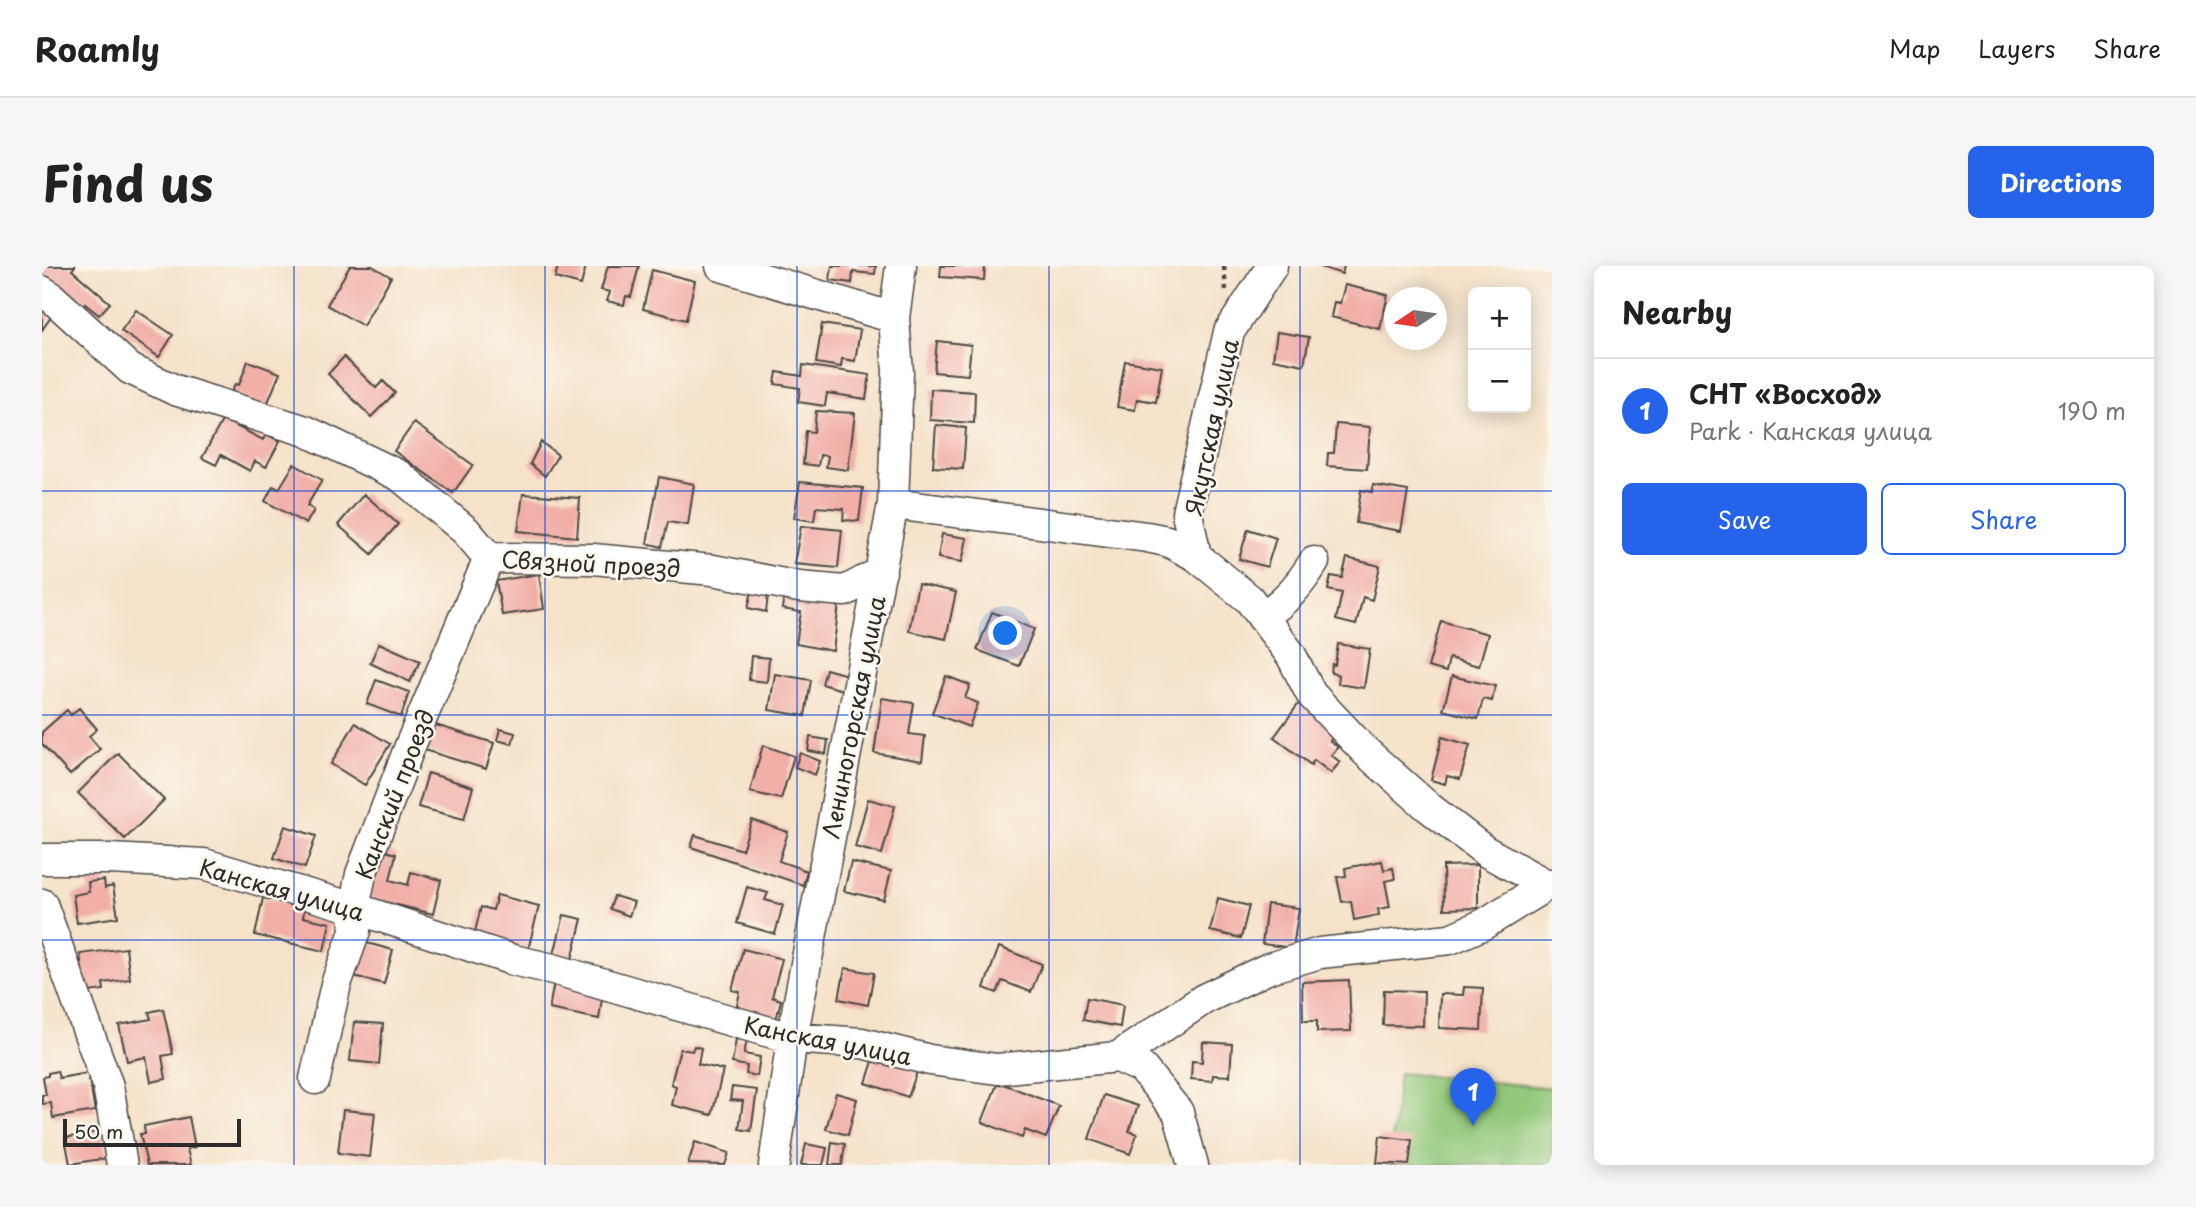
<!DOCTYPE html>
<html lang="en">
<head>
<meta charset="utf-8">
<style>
	body { margin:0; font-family:"Playpen Sans",sans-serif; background:#f6f6f6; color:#222 }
	.controls { position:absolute; right:21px; top:21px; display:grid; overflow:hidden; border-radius:10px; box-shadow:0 4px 18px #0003 }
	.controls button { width:63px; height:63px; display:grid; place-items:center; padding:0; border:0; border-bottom:2px solid #e0e0e0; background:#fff; color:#222; font:35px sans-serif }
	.compass { position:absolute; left:1342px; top:21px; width:63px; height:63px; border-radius:50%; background:#fff; box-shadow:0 4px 18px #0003; rotate:257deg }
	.scale { position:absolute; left:21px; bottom:18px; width:178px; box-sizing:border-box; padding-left:7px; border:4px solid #2b2b2b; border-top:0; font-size:19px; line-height:24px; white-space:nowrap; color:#2b2b2b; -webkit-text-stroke:5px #fbf7ec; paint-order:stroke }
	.you { position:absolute; left:964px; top:368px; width:24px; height:24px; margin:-18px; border:5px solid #fff; border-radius:50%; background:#1a73e8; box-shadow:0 0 0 10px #1a73e833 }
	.badge { display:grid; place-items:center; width:46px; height:46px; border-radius:50%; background:#2563eb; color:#fff; font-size:23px; font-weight:700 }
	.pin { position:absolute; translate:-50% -58px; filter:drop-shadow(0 2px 4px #0008) }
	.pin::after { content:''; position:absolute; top:37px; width:24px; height:21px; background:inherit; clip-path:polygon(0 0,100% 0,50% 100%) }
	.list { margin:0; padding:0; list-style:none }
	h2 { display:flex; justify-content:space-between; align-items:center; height:91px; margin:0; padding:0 28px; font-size:30px }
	h2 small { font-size:23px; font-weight:400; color:#767676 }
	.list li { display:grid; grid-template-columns:46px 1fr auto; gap:21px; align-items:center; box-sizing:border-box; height:105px; padding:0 28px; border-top:2px solid #e0e0e0 }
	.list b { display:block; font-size:26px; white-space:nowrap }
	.list p { margin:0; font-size:23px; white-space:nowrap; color:#767676 }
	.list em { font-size:23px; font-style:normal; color:#767676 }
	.actions { display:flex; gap:14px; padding:21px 28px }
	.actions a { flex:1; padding:16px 0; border:2px solid #2563eb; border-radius:10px; text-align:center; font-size:24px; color:#2563eb }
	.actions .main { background:#2563eb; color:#fff }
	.map { position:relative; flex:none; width:1510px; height:899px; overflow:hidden; border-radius:10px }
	header { display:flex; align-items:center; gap:42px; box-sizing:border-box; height:98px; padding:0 35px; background:#fff; border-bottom:2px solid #e0e0e0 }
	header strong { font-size:33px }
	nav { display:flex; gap:38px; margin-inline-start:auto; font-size:24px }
	.intro { display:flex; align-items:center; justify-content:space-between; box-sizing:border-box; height:168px; padding:0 42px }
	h1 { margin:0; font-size:49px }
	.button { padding:18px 32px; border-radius:10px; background:#2563eb; color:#fff; font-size:24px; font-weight:700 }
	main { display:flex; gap:42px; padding:0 42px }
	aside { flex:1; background:#fff; border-radius:10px; box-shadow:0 4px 18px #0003 }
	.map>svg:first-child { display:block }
	.green { fill:#91c87a; stroke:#5e7a52; stroke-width:2 }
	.building { fill:#f1afa7 }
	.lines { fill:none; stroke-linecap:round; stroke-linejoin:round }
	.minor-casing { stroke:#494643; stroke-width:33 }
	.path { stroke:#494643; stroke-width:4.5; stroke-dasharray:5 5; stroke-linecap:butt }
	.minor { stroke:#fff; stroke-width:30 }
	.grid { fill:none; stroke:#1d4ed8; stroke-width:2; stroke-opacity:0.55 }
	.labels { text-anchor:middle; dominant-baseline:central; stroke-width:5; stroke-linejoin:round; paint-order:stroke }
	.street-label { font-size:23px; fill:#2b2b2b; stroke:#fbf7ec }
</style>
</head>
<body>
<header>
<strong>Roamly</strong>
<nav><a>Map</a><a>Layers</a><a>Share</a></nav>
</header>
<div class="intro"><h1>Find us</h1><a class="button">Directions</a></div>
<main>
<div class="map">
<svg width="1510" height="899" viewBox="0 0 1510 899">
	<rect width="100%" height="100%" fill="#fbf7ec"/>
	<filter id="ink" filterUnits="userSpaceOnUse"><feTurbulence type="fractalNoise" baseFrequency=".0143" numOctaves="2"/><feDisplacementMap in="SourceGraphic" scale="14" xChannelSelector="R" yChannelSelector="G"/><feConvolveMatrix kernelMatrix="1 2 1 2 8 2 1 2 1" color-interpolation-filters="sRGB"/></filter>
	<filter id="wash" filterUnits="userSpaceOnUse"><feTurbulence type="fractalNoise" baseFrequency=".00686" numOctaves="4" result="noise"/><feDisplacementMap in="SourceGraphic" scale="28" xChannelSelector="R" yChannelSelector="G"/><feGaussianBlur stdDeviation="1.57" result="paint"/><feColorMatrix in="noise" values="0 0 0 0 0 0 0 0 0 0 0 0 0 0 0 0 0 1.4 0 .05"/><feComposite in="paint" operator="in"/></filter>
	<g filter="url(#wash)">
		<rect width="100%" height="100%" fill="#f5e2c9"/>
		<path class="green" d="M 1357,807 L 1510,822 L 1510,899 L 1347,899 Z"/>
		<g id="blocks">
			<path class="building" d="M 0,0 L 33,0 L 30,4 L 68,37 L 57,49 L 43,38 L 39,44 L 0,11 Z
				M 308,0 L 330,0 L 349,11 L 321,60 L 285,39 Z
				M 516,0 L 544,0 L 539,19 L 513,12 Z
				M 566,0 L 597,0 L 589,31 L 584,30 L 582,39 L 565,35 L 568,26 L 559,24 Z
				M 790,0 L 834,0 L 833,8 L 811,6 L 810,17 L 788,14 Z
				M 899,0 L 943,0 L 942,14 L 898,11 Z
				M 1276,0 L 1302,0 L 1300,8 Z
				M 610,4 L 653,15 L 644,54 L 601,43 Z
				M 1303,19 L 1346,29 L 1338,63 L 1289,51 L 1292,36 L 1298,37 Z
				M 0,41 L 11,48 L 0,64 Z
				M 94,44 L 131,69 L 117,91 L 79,65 Z
				M 780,58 L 818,64 L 813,95 L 800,93 L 799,101 L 774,97 Z
				M 1235,66 L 1267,71 L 1262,99 L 1231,93 Z
				M 895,75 L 929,79 L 926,109 L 892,106 Z
				M 302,91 L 334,122 L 341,115 L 353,127 L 329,151 L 286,108 Z
				M 206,95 L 238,107 L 224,141 L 189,127 L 193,118 L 197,119 Z
				M 1083,95 L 1120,101 L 1114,136 L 1095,133 L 1093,144 L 1075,141 Z
				M 761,99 L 828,109 L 824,133 L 785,127 L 783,140 L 756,136 L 758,122 L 733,118 L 735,106 L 760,110 Z
				M 889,123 L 933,126 L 932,157 L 888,154 Z
				M 774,145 L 813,147 L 806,204 L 784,201 L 786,190 L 778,189 L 776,200 L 761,198 L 764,165 L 772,166 Z
				M 183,149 L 192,154 L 190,158 L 221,174 L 224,168 L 238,175 L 224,201 L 213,195 L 208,205 L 179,189 L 174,199 L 160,192 Z
				M 372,157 L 431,199 L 411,227 L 352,185 Z
				M 1294,158 L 1328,161 L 1325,203 L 1285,200 L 1286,187 L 1292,187 Z
				M 894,159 L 924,162 L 921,203 L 891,201 Z
				M 499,176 L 516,189 L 503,210 L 488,198 Z
				M 252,198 L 280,214 L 265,240 L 272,244 L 264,258 L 223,235 L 231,220 L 237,223 Z
				M 617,211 L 652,218 L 646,259 L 626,256 L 620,281 L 605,277 Z
				M 758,216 L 821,222 L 817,255 L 801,254 L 802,243 L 774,241 L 772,255 L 752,252 Z
				M 1331,219 L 1366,225 L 1359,265 L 1314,257 L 1319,224 L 1330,226 Z
				M 322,228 L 356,258 L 330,288 L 296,259 Z
				M 481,228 L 538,232 L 535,271 L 476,265 Z
				M 759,260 L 800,264 L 796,302 L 752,298 Z
				M 1206,263 L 1234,272 L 1225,301 L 1197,293 Z
				M 900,268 L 925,272 L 920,296 L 896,292 Z
				M 1305,292 L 1338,300 L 1330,334 L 1321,331 L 1314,359 L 1294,354 L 1300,327 L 1286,324 L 1289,310 L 1300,312 Z
				M 497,308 L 502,343 L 460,349 L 454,315 Z
				M 876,318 L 914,326 L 904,373 L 867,365 Z
				M 710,325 L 726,329 L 724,346 L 706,342 Z
				M 742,329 L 797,338 L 791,385 L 754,378 L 759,346 L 740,343 Z
				M 950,346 L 992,363 L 977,400 L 935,384 Z
				M 1399,355 L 1446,368 L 1437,400 L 1407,392 L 1404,406 L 1386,401 Z
				M 337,377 L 378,395 L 368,416 L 328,397 Z
				M 1296,378 L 1328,383 L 1322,422 L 1296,418 L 1297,409 L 1289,407 L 1290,398 L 1293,399 Z
				M 709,390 L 727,392 L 725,416 L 707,414 Z
				M 784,403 L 805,409 L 801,424 L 780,418 Z
				M 733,408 L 769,414 L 763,450 L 727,444 Z
				M 904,410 L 928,419 L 923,432 L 936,437 L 927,461 L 890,447 Z
				M 1410,410 L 1453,420 L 1450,435 L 1441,433 L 1436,453 L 1401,444 Z
				M 334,414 L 367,426 L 359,451 L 325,438 Z
				M 840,432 L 872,437 L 867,468 L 883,470 L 880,495 L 832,487 Z
				M 1258,436 L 1295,464 L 1288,475 L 1296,481 L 1289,489 L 1298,496 L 1289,507 L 1272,494 L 1269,499 L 1232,471 Z
				M 37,442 L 55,463 L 47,470 L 58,483 L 28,509 L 0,478 L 0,466 L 25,444 L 29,449 Z
				M 313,457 L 348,478 L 323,519 L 289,498 Z
				M 387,457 L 452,477 L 444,503 L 379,483 Z
				M 458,463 L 473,467 L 470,478 L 455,474 Z
				M 768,471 L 786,474 L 784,488 L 766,485 Z
				M 1400,471 L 1428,479 L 1418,513 L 1405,510 L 1403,518 L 1389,514 Z
				M 721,479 L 752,490 L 739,533 L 708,526 Z
				M 76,487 L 122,534 L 83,573 L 36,527 Z
				M 758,487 L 778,495 L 773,509 L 753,501 Z
				M 386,507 L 431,521 L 422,553 L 376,541 Z
				M 826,533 L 853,540 L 840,588 L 813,581 Z
				M 710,554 L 746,566 L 737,595 L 765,605 L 761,619 L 649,581 L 653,569 L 700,584 Z
				M 243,560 L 274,570 L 263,602 L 232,592 Z
				M 336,583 L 354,588 L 348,614 L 366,619 L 369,606 L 399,614 L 391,648 L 324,631 Z
				M 1340,595 L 1342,604 L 1351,602 L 1353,613 L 1343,615 L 1348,641 L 1336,643 L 1337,649 L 1312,654 L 1309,635 L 1300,636 L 1295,611 L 1304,610 L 1303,602 Z
				M 809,596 L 849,605 L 842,634 L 802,625 Z
				M 1436,599 L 1436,642 L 1402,643 L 1401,600 Z
				M 62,614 L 63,622 L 71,620 L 76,651 L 35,657 L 31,629 L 47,626 L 46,616 Z
				M 705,621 L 726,627 L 723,634 L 741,639 L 733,668 L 695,657 Z
				M 455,629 L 497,640 L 486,684 L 432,670 L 439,641 L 451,644 Z
				M 572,630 L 592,636 L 587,650 L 568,643 Z
				M 221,632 L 263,642 L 261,651 L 288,657 L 282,685 L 213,669 Z
				M 1176,632 L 1207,640 L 1199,672 L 1168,665 Z
				M 1225,638 L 1257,642 L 1251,682 L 1220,678 Z
				M 522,649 L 540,653 L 529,697 L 511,692 Z
				M 321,676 L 351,684 L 342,718 L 312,710 Z
				M 957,681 L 1000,698 L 989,726 L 960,715 L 955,727 L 942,722 Z
				M 84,682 L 88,713 L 61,717 L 62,724 L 47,726 L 46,718 L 42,719 L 38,688 Z
				M 701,683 L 740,693 L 730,731 L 739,734 L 734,754 L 694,744 L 698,726 L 690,724 Z
				M 803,702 L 832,707 L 826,739 L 797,733 Z
				M 1307,714 L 1309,765 L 1275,766 L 1275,755 L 1261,755 L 1260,716 Z
				M 512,716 L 561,725 L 557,753 L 507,743 Z
				M 1422,721 L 1441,722 L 1439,764 L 1397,762 L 1398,728 L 1421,729 Z
				M 1342,724 L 1382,725 L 1381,760 L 1341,759 Z
				M 1045,732 L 1081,739 L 1078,761 L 1041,754 Z
				M 121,743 L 131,788 L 120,790 L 124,813 L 109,816 L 104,791 L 85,795 L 77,759 L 109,753 L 107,746 Z
				M 312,756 L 341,758 L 337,798 L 308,795 Z
				M 694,773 L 705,774 L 702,788 L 718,791 L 715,810 L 704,808 L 705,800 L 690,797 Z
				M 1161,776 L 1190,778 L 1188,810 L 1171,809 L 1170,815 L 1149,813 L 1150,795 L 1160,796 Z
				M 652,780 L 659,782 L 656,798 L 681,804 L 670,849 L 630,839 L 634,820 L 629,818 L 638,783 L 650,785 Z
				M 834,786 L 877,800 L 866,831 L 824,817 Z
				M 15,805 L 17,812 L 46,807 L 53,845 L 11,852 L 9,837 L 0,838 L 0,829 L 4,829 L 1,811 L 6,810 L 6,807 Z
				M 956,816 L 1017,840 L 1004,872 L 983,864 L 980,872 L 940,856 Z
				M 690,821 L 715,824 L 709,865 L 697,863 L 701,835 L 688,834 Z
				M 794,827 L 815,833 L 806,869 L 784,863 Z
				M 1062,829 L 1096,840 L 1087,865 L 1095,868 L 1088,888 L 1047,873 Z
				M 301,844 L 333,847 L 328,891 L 296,887 Z
				M 147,851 L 153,881 L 145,883 L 149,899 L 105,899 L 98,868 L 103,868 L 102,860 Z
				M 60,865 L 65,892 L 28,898 L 23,872 Z
				M 1338,870 L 1370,874 L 1367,899 L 1335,897 Z
				M 653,876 L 687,887 L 683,899 L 646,898 Z
				M 790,876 L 803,878 L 800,899 L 787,899 Z
				M 764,878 L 785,882 L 781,899 L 759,899 Z"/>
		</g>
	</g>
	<g filter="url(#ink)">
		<use href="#blocks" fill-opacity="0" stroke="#494643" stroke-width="2"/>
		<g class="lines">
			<defs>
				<path id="minor" d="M 679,0 L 852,52
					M 0,25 L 8,30 L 88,103 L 133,124 L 264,165 L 358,210 L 424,265 L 447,292 L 551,293 L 671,304 L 757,321 L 803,325 L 839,306
					M 851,238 L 1105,271 L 1125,275 L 1154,290 L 1207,333 L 1249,389 L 1269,428 L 1324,486 L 1385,540 L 1443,585 L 1505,619
					M 1154,290 L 1145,247 L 1187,66 L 1230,0
					M 1220,351 C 1244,335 1257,320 1272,296
					M 0,593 L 68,593 L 162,598 L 312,642 L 471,694 L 511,703 L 724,765 L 750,772 L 820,777 L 888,794 L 955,803 L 1076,791 L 1162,733 L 1227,702 L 1278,687 L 1408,673 L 1442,658 L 1505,619 L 1510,618
					M 0,638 L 66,820 L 80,899
					M 1076,791 L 1100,802 L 1136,846 L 1151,899
					M 273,813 L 294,718 L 313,665 L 312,642 L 319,608 L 368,480 L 447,292
					M 732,899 L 750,772 L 851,238 L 856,106 L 852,52 L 859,0"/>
			</defs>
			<use href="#minor" class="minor-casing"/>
			<path class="path" d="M 1182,0 L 1184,24"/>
			<use href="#minor" class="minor"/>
		</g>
	</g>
	<path class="grid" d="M 252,0 L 252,899M 503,0 L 503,899M 755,0 L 755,899M 1007,0 L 1007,899M 1258,0 L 1258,899M 0,225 L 1510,225M 0,449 L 1510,449M 0,674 L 1510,674"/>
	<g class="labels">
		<g class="street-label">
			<text transform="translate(1169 161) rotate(-78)">Якутская улица</text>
			<text transform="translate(549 297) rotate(3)">Связной проезд</text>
			<text transform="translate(811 451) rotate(-79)">Лениногорская улица</text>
			<text transform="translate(352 528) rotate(-69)">Канский проезд</text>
			<text transform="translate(240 623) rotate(16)">Канская улица</text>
			<text transform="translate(786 774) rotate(11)">Канская улица</text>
		</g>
	</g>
</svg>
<div class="controls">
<button>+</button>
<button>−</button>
</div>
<svg class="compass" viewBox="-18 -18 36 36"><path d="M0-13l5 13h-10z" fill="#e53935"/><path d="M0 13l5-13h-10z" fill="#767676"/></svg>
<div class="scale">50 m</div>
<div class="you"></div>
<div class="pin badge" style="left:1431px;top:860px">1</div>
</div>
<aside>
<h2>Nearby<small></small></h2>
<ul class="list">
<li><span class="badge">1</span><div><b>СНТ «Восход»</b><p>Park · Канская улица</p></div><em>190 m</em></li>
</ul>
<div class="actions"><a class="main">Save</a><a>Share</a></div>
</aside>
</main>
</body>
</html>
